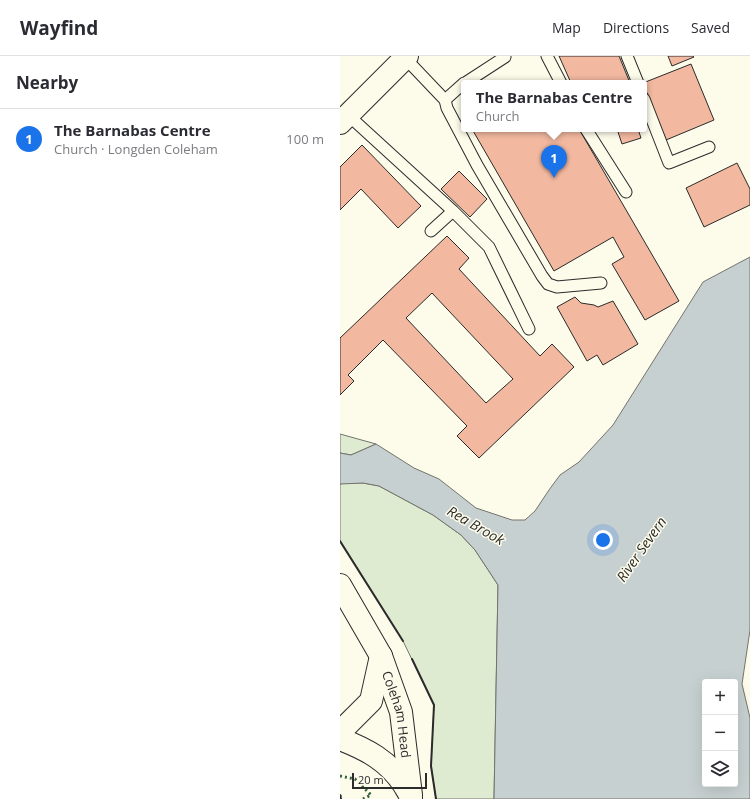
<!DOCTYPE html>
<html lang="en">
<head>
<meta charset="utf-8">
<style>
	body { margin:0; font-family:"Open Sans",sans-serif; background:#f7f7f7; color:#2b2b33 }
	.controls { position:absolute; right:12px; bottom:12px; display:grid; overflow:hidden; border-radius:4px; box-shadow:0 4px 16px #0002 }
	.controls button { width:36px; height:36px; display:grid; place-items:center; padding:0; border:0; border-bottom:1px solid #e1e1e2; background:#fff; color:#2b2b33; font:20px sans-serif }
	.scale { position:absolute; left:12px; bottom:10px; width:75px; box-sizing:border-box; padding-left:4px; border:2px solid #2b2b2b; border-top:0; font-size:11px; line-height:14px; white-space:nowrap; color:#2b2b2b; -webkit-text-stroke:3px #fdfbea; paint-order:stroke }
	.you { position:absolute; left:263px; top:484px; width:14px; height:14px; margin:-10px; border:3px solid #fff; border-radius:50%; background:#1a73e8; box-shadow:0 0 0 6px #1a73e833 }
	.badge { display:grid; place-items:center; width:26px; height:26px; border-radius:50%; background:#1a73e8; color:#fff; font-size:13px; font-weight:700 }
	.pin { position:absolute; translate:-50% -33px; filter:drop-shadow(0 1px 2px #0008) }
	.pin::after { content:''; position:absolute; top:21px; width:14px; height:12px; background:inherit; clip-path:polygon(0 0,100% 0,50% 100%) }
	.popup { position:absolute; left:121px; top:24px; width:186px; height:52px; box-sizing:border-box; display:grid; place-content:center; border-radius:4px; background:#fff; filter:drop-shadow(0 1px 3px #0005); font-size:13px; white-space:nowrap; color:#7c7c81 }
	.popup b { font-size:15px; color:#2b2b33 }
	.popup::after { content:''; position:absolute; left:50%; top:100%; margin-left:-8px; border:8px solid transparent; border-top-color:#fff }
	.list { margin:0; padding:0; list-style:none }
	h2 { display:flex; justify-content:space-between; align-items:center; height:52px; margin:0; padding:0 16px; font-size:17px }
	h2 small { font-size:13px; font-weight:400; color:#7c7c81 }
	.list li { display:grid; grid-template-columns:26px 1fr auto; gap:12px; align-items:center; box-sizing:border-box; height:60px; padding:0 16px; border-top:1px solid #e1e1e2 }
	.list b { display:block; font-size:15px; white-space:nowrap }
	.list p { margin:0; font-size:13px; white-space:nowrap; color:#7c7c81 }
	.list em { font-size:13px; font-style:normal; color:#7c7c81 }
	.icon { flex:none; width:22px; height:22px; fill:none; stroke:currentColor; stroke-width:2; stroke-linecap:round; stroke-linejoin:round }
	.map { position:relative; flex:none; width:410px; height:743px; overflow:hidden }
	header { display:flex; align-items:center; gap:24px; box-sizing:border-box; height:56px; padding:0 20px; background:#fff; border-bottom:1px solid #e1e1e2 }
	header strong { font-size:19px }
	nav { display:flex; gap:22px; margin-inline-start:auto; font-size:14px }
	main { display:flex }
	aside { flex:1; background:#fff }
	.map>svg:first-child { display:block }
	.green { fill:#deebd1; stroke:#74746e }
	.water { fill:#c7d0d0; stroke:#74746e; fill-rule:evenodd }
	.building { fill:#f2b8a0; stroke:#2b2b2b; fill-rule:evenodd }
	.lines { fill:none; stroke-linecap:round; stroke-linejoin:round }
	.lane-casing { stroke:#2b2b2b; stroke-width:13 }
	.secondary-casing { stroke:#2b2b2b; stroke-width:24 }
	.primary-casing { stroke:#2b2b2b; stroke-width:24 }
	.lane { stroke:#fdfbea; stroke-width:11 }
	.secondary { stroke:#fdfbea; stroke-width:22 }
	.primary { stroke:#fdfbea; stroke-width:22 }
	.hedge { stroke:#34623c; stroke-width:3; stroke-dasharray:2 3; stroke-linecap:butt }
	.wall { stroke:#2b2b2b; stroke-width:2 }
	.labels { text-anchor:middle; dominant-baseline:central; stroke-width:3; stroke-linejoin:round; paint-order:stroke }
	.street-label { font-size:13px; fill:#2b2b2b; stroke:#fdfbea }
	.water-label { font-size:14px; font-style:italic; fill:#2b2b2b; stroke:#fdfbea }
</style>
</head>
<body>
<header>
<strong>Wayfind</strong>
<nav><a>Map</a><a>Directions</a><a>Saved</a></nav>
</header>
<main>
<aside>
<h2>Nearby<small></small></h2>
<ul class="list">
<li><span class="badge">1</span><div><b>The Barnabas Centre</b><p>Church · Longden Coleham</p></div><em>100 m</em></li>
</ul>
</aside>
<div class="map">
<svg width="410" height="743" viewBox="0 0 410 743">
	<rect width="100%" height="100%" fill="#fdfbea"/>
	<path class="green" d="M 0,378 L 36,388 L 11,399 L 0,397 Z
		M 6,427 L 23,427 L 39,430 L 93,459 L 121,479 L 135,494 L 158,529 L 154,743 L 96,743 L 91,710 L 94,649 L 63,585 L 0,485 L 0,428 Z"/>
	<path class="water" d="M 410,201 L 410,574 L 402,628 L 410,662 L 410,743 L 154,743 L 158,529 L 135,494 L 121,479 L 93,459 L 39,430 L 23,427 L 0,428 L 0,397 L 11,399 L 36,388 L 74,412 L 99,423 L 136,452 L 172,464 L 185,464 L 195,455 L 209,434 L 220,419 L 239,406 L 273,369 L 363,226 ZM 365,626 L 395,626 L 395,728 L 365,728 Z"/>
	<path class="building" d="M 219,0 L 279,0 L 290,27 L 231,27 Z
		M 328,0 L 353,0 L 354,1 L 332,10 Z
		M 351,8 L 374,64 L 326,84 L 303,27 Z
		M 132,73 L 239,73 L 339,245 L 305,264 L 272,208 L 284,201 L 273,181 L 214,215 Z
		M 277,73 L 298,73 L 301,82 L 282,88 Z
		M 22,89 L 81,150 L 58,172 L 21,133 L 0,154 L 0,111 Z
		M 397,107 L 410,133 L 410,149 L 364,171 L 346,132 Z
		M 119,115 L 147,143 L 130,161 L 101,133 Z
		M 107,180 L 129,202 L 119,213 L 200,300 L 212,288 L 234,311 L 139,402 L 117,380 L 127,370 L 43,284 L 8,319 L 14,325 L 0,339 L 0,282 ZM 92,237 L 173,323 L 146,347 L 66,262 Z
		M 235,241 L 241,247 L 254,249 L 258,251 L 273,245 L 298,288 L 263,309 L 257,299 L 247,305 L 217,251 Z"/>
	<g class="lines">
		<defs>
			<path id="lane" d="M 207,0 L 221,27
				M 287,0 L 298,27
				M 65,2 L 105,44 L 107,52 L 137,109 L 202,220 L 208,228 L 217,231 L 261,227
				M 125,27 L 165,1
				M 304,43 L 329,107 L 369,91
				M 105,44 L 124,27
				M 8,59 L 113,155 L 149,191 L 189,273
				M 246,73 L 286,136
				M 91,175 L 113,155"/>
			<g id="secondary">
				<path d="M 0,67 L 67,0"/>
				<path id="s1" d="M 0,529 L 41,600 L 61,656 L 71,739"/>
				<path d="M 0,676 L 31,645 L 41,600"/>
			</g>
			<path id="primary" d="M 0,683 C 26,693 49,705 64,729 C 67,734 70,738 71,743"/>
		</defs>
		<use href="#lane" class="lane-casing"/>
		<use href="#secondary" class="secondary-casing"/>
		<use href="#primary" class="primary-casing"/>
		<use href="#lane" class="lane"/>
		<use href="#secondary" class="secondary"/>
		<use href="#primary" class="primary"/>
		<path class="hedge" d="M 0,720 L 15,723 L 31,739 L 23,743
			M 0,739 L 1,743"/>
		<path class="wall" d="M 0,485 L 63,585
			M 72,603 L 94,649 L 91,710 L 96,743
			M 0,739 L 1,743"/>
	</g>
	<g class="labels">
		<g class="street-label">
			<text stroke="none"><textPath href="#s1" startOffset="143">Coleham Head</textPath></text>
		</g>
		<g class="water-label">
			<text transform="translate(136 469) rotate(30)">Rea Brook</text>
			<text transform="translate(301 493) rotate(-55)">River Severn</text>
		</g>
	</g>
</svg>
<div class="controls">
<button>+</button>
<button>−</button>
<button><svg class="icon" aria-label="layers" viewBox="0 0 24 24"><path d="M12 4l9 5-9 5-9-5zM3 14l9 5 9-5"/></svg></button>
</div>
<div class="scale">20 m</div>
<div class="you"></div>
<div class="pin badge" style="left:214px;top:122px">1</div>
<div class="popup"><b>The Barnabas Centre</b>Church</div>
</div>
</main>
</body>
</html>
